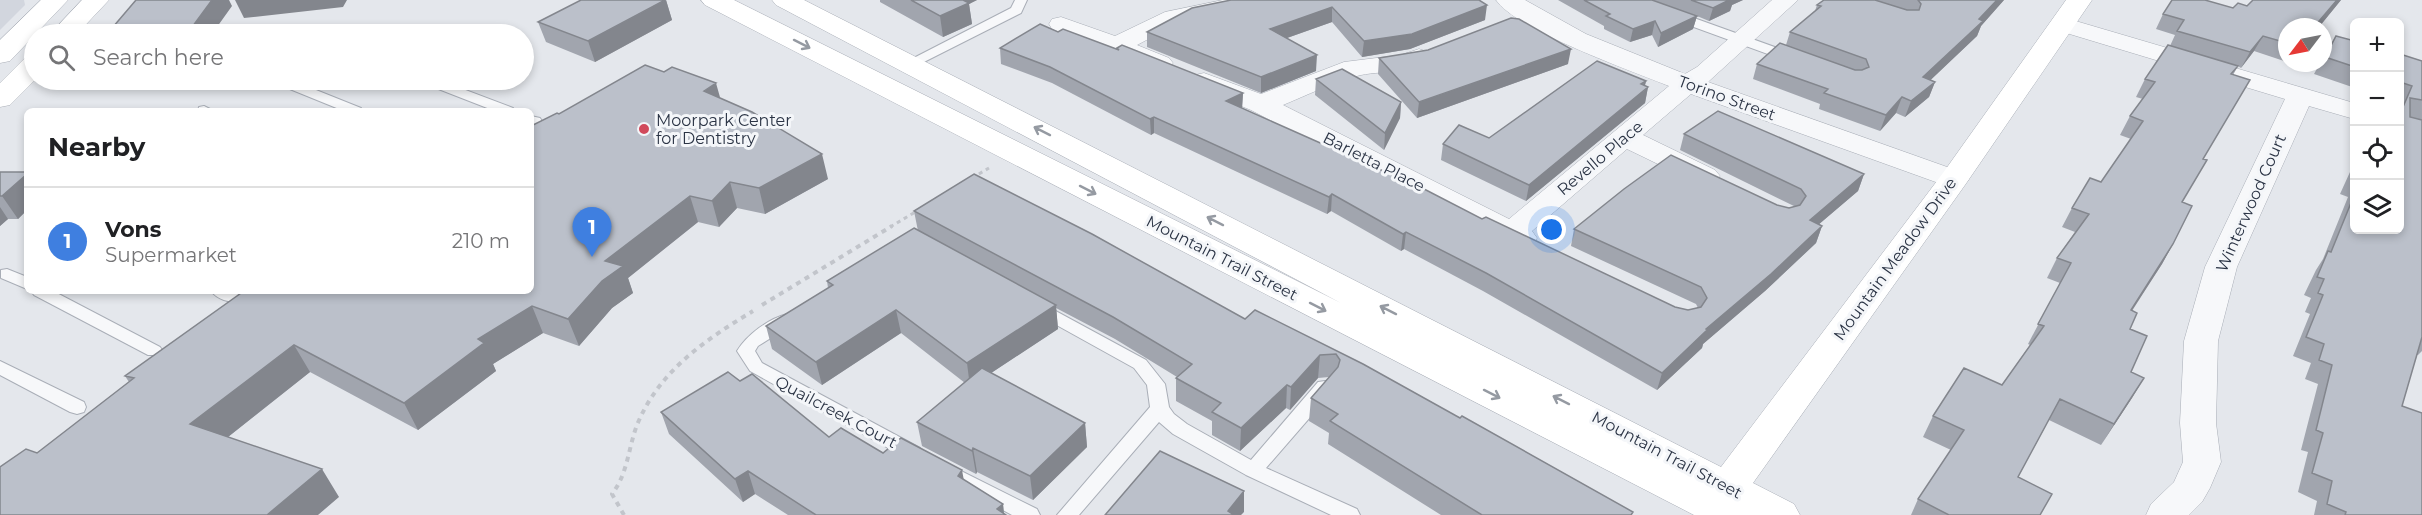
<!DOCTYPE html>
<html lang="en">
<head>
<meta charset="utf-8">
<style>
	body { margin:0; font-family:Montserrat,sans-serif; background:#f6f6f6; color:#202124 }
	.controls { position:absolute; right:18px; top:18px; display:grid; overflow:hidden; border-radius:9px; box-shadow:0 3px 9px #0003 }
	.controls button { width:54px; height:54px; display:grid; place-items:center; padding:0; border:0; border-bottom:2px solid #e0e0e0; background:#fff; color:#202124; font:30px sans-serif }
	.compass { position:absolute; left:2278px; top:18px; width:54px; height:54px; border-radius:50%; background:#fff; box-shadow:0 3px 9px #0003; rotate:238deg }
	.you { position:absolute; left:1552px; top:230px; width:21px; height:21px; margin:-15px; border:4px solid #fff; border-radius:50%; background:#1a73e8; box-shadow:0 0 0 9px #1a73e833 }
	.badge { display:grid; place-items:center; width:39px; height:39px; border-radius:50%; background:#d1495b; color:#fff; font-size:20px; font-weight:700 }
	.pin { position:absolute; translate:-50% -50px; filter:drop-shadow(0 2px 3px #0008) }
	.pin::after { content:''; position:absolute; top:32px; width:21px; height:18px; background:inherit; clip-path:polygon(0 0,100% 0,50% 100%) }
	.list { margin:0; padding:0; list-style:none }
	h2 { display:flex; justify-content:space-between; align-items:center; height:78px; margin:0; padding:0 24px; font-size:26px }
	h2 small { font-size:20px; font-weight:400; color:#757577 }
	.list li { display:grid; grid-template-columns:39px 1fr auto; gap:18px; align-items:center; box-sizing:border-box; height:108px; padding:0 24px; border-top:2px solid #e0e0e0 }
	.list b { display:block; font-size:22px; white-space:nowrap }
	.list p { margin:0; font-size:20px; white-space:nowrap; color:#757577 }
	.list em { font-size:20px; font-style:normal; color:#757577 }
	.icon { flex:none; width:33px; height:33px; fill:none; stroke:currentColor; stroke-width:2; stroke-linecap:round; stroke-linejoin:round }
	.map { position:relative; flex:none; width:2422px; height:515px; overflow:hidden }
	.search { position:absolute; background:#fff; box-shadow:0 3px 9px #0003; left:24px; top:24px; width:510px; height:66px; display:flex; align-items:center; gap:15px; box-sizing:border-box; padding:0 21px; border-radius:33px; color:#757577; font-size:22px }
	.panel { position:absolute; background:#fff; box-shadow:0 3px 9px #0003; left:24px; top:108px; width:510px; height:186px; border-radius:9px }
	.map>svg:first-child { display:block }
	.built { fill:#d2d6de }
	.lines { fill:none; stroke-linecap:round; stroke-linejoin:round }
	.lane-casing { stroke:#a9aeb7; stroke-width:2 }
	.street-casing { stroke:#a9aeb7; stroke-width:1 }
	.secondary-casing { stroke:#a9aeb7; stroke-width:1 }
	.path-far1 { stroke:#c2c5cb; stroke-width:3; stroke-dasharray:4 4; stroke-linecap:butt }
	.path { stroke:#c2c5cb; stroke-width:4; stroke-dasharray:5 5; stroke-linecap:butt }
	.lane { fill:#f7f8fa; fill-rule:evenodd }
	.street { fill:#f7f8fa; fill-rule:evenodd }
	.secondary { fill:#fff; fill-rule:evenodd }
	.wall { fill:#a1a5ae }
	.shaded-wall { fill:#83868d }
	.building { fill:#bbc0ca; stroke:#83868d; stroke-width:1.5 }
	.oneway { stroke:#959aa2 }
	.poi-dot { fill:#d1495b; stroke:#f4f6f9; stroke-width:2 }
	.labels { text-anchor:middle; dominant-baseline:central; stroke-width:6; stroke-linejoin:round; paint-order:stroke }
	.street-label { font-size:16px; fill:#2b3445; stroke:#f4f6f9 }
	.poi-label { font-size:16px; fill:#2b3445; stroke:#f4f6f9; text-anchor:start }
</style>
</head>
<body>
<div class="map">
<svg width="2422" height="515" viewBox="0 0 2422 515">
	<rect width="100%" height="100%" fill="#e4e7ec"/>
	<path class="built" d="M 0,0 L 24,0 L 25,5 L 0,30 Z"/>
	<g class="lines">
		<defs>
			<path id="lane" d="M 1015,0 L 1027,0 L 1021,13 L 914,67 L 909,68 L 902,64 L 1011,8 Z
				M 1626,0 L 1644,0 L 1797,55 L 1799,58 L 1797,61 L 1787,61 L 1628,3 Z
				M 314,30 L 321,34 L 305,34 L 307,31 Z
				M 273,80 L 291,80 L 361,108 L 363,111 L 344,111 L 275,83 Z
				M 421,80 L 439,80 L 513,108 L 515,111 L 495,111 L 423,83 Z
				M 204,106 L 214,111 L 198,111 L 199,107 Z
				M 531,116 L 540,118 L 542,121 L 540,124 L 531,124 Z
				M 7,269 L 27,277 L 27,289 L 1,278 L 1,270 Z
				M 31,291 L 53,291 L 160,347 L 163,351 L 160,355 L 148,355 L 34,295 Z
				M 211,291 L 234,291 L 241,297 L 238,301 C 229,303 217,299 211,291 Z
				M 1039,302 L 1146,360 L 1165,384 L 1169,407 L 1174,414 L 1187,424 L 1251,460 L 1318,382 L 1325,381 L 1332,382 L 1334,387 L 1332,392 L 1266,468 L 1357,509 L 1360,515 L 1331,515 L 1246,475 L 1173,434 L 1159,422 L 1079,515 L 1057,515 L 1150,407 L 1147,385 L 1134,368 L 1033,312 L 1030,308 L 1033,304 Z
				M 787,314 L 793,316 L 796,320 L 793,324 L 758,346 L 755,351 L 762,363 L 920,448 L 923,453 L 920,458 L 913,460 L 906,458 L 750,371 L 737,351 C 747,335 768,319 787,314 Z
				M 0,361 L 84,402 L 86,407 L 84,412 L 77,414 L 70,412 L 0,375 Z
				M 951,466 L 1037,509 L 1040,515 L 1012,515 L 944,478 L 941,473 L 944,468 Z"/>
			<path id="street" d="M 1223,0 L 1259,0 C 1247,17 1198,17 1179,24 C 1165,29 1151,38 1137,45 L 1169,58 L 1173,63 L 1169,68 L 1160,71 L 1052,29 L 1049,24 L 1052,19 L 1061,17 L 1115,36 L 1165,12 Z
				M 1496,0 L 1525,0 L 1586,34 L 1685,74 L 1697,67 L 1772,0 L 1798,0 L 1708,82 L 1964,173 L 1969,179 L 1964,185 L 1954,188 L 1944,185 L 1691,94 L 1643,135 L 1715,170 L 1720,176 L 1715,182 L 1705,185 L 1695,182 L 1627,149 L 1532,231 L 1537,238 L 1533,245 L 1522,248 L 1500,240 L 1251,110 L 1195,87 L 1191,81 L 1195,75 L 1204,73 L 1261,94 L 1344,62 L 1401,55 L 1419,49 L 1428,52 L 1432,57 C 1419,75 1377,70 1357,76 C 1332,83 1307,95 1283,105 L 1509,219 L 1669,86 C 1632,71 1516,30 1496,0 Z
				M 2062,17 L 2354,103 L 2354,119 L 2309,106 L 2237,267 L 2218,341 L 2216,423 L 2221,462 L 2210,488 L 2202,502 L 2189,515 L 2146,515 L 2151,504 L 2174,482 L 2183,462 L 2180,423 L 2184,341 L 2205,267 L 2285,99 L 2053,29 L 2050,24 L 2053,19 Z"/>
			<path id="secondary" d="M 41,0 L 68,0 L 10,61 L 0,63 L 0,40 Z
				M 82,0 L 109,0 L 77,34 L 50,34 Z
				M 701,0 L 734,0 L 1341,303 L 776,5 L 772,0 L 804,0 L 1721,467 L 1943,173 L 2066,0 L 2092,0 L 1965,185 L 1753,483 L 1794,504 L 1800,515 L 1694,515 L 705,5 Z
				M 34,57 L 35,80 L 10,105 L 0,107 L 0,83 L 24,59 Z"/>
		</defs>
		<use href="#lane" class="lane-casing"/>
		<use href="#street" class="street-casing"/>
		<use href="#secondary" class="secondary-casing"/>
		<path class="path-far1" d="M 972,178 L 989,168
			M 890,227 L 917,211"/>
		<path class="path" d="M 762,305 L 892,226
			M 624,515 L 612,494 C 628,473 628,449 637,425 C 659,371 705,340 753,311"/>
		<use href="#lane" class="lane"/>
		<use href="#street" class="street"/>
		<use href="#secondary" class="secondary"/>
	</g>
	<path class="wall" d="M 666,0 L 672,20 L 595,62 L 546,42 L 538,22 Z
		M 880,0 L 977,0 L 969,4 L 972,24 L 943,37 L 880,2 Z
		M 1479,0 L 1485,20 L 1410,49 L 1362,57 L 1332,22 L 1287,38 L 1316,71 L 1261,93 L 1147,47 L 1147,32 L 1192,8 Z
		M 1558,0 L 1743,0 L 1732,5 L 1730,11 L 1709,21 L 1697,16 L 1693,29 L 1658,47 L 1652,35 L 1630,42 L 1604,29 L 1604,26 Z
		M 1824,0 L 2004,0 L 1981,26 L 1977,36 L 1930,80 L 1935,82 L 1929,97 L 1905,117 L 1896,113 L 1880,131 L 1819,109 L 1820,104 L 1753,79 L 1757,64 L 1786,45 L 1790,32 L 1815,11 L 1817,5 Z
		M 2253,0 L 2341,0 L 2319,27 L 2287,27 L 2287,62 L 2254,51 L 2241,68 L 2238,66 L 2233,75 L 2203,159 L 2182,203 L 2173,244 L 2162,264 L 2132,311 L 2130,329 L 2131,372 L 2144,378 L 2101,445 L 2049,420 L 2018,477 L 2040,515 L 1911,515 L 1918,499 L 1951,450 L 1923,437 L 1933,416 L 2002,385 L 2030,345 L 2028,344 L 2060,283 L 2047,278 L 2057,258 L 2075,232 L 2062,227 L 2072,208 L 2101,182 L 2131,139 L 2120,135 L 2130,116 L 2143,99 L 2136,97 L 2145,79 L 2170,46 L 2175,35 L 2156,29 L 2163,14 L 2233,8 L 2247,6 Z
		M 1058,32 L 1117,50 L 1117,48 L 1243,93 L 1242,108 L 1482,219 L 1675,307 L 1688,310 L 1698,308 L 1696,304 L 1571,246 L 1574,229 L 1777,205 L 1789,208 L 1796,207 L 1680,150 L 1684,134 L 1864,174 L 1858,191 L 1819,224 L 1822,226 L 1816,243 L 1765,291 L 1703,344 L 1702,348 L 1657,390 L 1483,291 L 1404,249 L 1401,251 L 1331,211 L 1327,214 L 1154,133 L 1151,135 L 1052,83 L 1001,64 L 1000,48 Z
		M 2336,36 L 2355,41 L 2355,88 L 2314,74 L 2320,63 L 2323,63 L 2323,58 Z
		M 2400,54 L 2422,61 L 2422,351 L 2418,355 L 2417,355 L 2402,406 L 2422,515 L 2314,515 L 2317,501 L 2298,492 L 2308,452 L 2301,450 L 2318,384 L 2305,379 L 2311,363 L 2293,356 L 2310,314 L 2305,312 L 2311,298 L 2304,295 L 2316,270 L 2323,259 L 2348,197 L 2340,194 L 2355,161 L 2355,230 L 2400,230 Z
		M 1379,58 L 1568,64 L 1417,118 L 1378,74 Z
		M 1316,79 L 1401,102 L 1400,118 L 1384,150 L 1315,95 Z
		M 1646,81 L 1645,86 L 1648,87 L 1645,103 L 1526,201 L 1441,160 L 1443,144 L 1489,138 Z
		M 720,98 L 828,179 L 765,214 L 737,208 L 719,227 L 698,222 L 628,278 L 633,293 L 612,308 L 579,346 L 543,333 L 493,364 L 496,371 L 418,430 L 310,372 L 228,437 L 339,497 L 37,453 L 129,382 L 125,376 L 531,291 L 559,114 Z
		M 0,172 L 27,172 L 27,210 L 18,219 L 8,219 L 0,226 Z
		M 914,211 L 1245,319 L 1255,310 L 1632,515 L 1441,515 L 1328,444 L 1329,433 L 1309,421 L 1311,398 L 1329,377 L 1318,378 L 1290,410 L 1286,408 L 1240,451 L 1212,435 L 1212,421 L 1176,401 L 1176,378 L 1177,377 L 1115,339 L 1056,308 L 1058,329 L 991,373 L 1085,423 L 1087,447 L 1033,500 L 977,472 L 976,474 L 922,446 L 917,422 L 965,383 L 901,333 L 822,385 L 772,349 L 766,326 L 828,288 L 827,281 L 918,231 Z
		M 740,381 L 829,437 L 883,453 L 963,479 L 1003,504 L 1004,514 L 1006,515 L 788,515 L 755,494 L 743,502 L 669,434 L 661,412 Z"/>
	<path class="shaded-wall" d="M 212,0 L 229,0 L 232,6 L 212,34 L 187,34 Z
		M 235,0 L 347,0 L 343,7 L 244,18 Z
		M 666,0 L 672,20 L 595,62 L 588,41 Z
		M 949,0 L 977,0 L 969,4 L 972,24 L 943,37 L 940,16 Z
		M 1727,0 L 1743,0 L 1732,5 L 1730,11 L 1709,21 L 1713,8 Z
		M 1997,0 L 2004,0 L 1981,26 L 1977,36 L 1917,93 L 1923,77 Z
		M 2337,0 L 2341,0 L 2319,27 L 2314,27 Z
		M 1487,5 L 1485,20 L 1410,49 L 1362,57 L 1364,41 Z
		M 1332,7 L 1332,22 L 1270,44 L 1270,29 Z
		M 1697,16 L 1693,29 L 1658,47 L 1661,33 Z
		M 1655,21 L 1652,35 L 1630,42 L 1633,29 Z
		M 2263,36 L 2254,51 L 2241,68 L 2250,52 Z
		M 1571,49 L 1568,64 L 1417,118 L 1419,102 Z
		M 1317,55 L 1316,71 L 1261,93 L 1261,77 Z
		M 1646,81 L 1643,92 L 1648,87 L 1645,103 L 1526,201 L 1529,185 Z
		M 1935,82 L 1929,97 L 1905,117 L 1911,101 Z
		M 716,83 L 723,108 L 704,91 Z
		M 1243,93 L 1242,109 L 1226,101 Z
		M 1902,97 L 1896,113 L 1880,131 L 1886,115 Z
		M 1401,102 L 1400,118 L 1384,150 L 1385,133 Z
		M 1154,117 L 1154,133 L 1151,135 L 1150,119 Z
		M 822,154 L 828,179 L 765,214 L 759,188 Z
		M 27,174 L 27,210 L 18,219 L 2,196 Z
		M 1864,174 L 1858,191 L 1804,237 L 1810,220 Z
		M 730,182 L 737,208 L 719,227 L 712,201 Z
		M 1332,194 L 1331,211 L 1327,214 L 1329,197 Z
		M 690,196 L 698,222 L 628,278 L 633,293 L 612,308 L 579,346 L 568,319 L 602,281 L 605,261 Z
		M 0,207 L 8,219 L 0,226 Z
		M 1822,226 L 1816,243 L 1765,291 L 1703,344 L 1702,348 L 1657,390 L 1662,373 L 1706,329 Z
		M 1406,232 L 1404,249 L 1401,251 L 1403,234 Z
		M 2173,244 L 2162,264 L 2119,330 L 2131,310 Z
		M 1056,305 L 1058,329 L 970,387 L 967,363 Z
		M 532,306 L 543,333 L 493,364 L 496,371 L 418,430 L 404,403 L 478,339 Z
		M 896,310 L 901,333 L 822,385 L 816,362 Z
		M 294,345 L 310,372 L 209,452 L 190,424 Z
		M 1320,355 L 1318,378 L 1290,410 L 1291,387 Z
		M 2144,378 L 2132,398 L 2101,445 L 2114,424 Z
		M 1287,385 L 1286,408 L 1240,451 L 1241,428 Z
		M 1085,423 L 1087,447 L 1033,500 L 1030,476 Z
		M 973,448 L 977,472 L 976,474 L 972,451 Z
		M 322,469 L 339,497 L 318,515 L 267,515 Z
		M 962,470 L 966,492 L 958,476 Z
		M 748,471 L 755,494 L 743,502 L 735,479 Z
		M 1244,491 L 1244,512 L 1241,515 L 1228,515 L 1228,511 Z
		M 1003,504 L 1004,515 L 997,509 Z"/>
	<path class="building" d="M 136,0 L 212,0 L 187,34 L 107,34 Z
		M 581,0 L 665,0 L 588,41 L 538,22 Z
		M 911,0 L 963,0 L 969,3 L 940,16 Z
		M 1231,0 L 1479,0 L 1487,5 L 1412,34 L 1364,41 L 1332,7 L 1270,29 L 1317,55 L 1261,77 L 1147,32 L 1192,8 Z
		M 1584,0 L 1652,0 L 1697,16 L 1661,33 L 1655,21 L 1633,29 L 1606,16 L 1610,14 Z
		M 1691,0 L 1729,0 L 1713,8 Z
		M 1824,0 L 1875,0 L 1907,10 L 1919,10 L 1921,4 L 1918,0 L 1997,0 L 1979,19 L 1983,21 L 1923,77 L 1935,82 L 1911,101 L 1902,97 L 1886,115 L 1824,93 L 1828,89 L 1757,64 L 1780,43 L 1855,70 L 1862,70 L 1869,67 L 1866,59 L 1790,32 L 1821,6 L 1817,5 Z
		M 2172,0 L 2205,0 L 2233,8 L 2238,3 L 2247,6 L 2253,0 L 2337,0 L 2314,27 L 2287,27 L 2287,43 L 2263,36 L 2250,52 L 2177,31 L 2184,20 L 2163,14 Z
		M 1511,18 L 1519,19 L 1571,49 L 1419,102 L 1379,58 L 1428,50 Z
		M 1040,24 L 1058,32 L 1063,29 L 1119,50 L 1117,48 L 1122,45 L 1243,93 L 1226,101 L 1426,190 L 1482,219 L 1486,217 L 1675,307 L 1688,310 L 1701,307 L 1707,298 L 1701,287 L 1574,229 L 1624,189 L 1671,155 L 1777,205 L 1789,208 L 1800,205 L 1806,196 L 1801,189 L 1684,134 L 1718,111 L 1864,174 L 1810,220 L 1822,226 L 1771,274 L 1706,329 L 1707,330 L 1662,373 L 1486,273 L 1406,232 L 1403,234 L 1332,194 L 1329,197 L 1154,117 L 1150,119 L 1050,67 L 1000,48 Z
		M 2336,36 L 2355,41 L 2355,67 L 2325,57 Z
		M 2168,45 L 2238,66 L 2231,74 L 2250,80 L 2203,159 L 2207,160 L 2182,202 L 2192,206 L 2173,244 L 2131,310 L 2137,313 L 2130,329 L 2147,336 L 2131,372 L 2144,378 L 2114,424 L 2060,399 L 2018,477 L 2052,494 L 2040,515 L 1949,515 L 1918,499 L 1964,430 L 1933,416 L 1964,368 L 2002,385 L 2044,326 L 2038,324 L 2071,263 L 2057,258 L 2089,214 L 2072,208 L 2090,178 L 2101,182 L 2143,121 L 2130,116 L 2155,82 L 2145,79 Z
		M 2400,54 L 2422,61 L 2422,100 L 2410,98 L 2410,117 L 2422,120 L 2422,337 L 2402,406 L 2422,413 L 2422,515 L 2345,515 L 2346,512 L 2327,504 L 2332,481 L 2312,473 L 2323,433 L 2316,430 L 2332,365 L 2319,360 L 2324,344 L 2306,337 L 2323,295 L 2318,293 L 2324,279 L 2317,277 L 2328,251 L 2331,252 L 2355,193 L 2355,230 L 2400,230 L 2400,114 L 2412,86 L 2400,82 Z
		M 1597,61 L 1646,81 L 1641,84 L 1648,87 L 1529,185 L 1443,144 L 1459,125 L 1489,138 Z
		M 645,65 L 664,72 L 672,67 L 716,83 L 704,91 L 752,112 L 822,154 L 759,188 L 730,182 L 712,201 L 690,196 L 605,261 L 623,266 L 602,281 L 568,319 L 532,306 L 478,339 L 484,343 L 404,403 L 294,345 L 190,424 L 322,469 L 267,515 L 0,515 L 0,467 L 26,449 L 37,453 L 134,378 L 125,376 L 244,291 L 531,291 L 531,126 L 557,113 L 559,114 Z
		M 1342,69 L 1401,102 L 1385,133 L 1316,79 Z
		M 0,172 L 27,172 L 27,174 L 2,196 L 0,196 Z
		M 974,174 L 1092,234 L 1245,319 L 1255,310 L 1363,364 L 1460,418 L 1462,416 L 1633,512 L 1631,515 L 1482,515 L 1330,421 L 1338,414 L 1311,398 L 1338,367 L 1340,360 L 1336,354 L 1320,355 L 1291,387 L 1287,385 L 1241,428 L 1212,412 L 1221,403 L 1176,378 L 1192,364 L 1113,317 L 914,211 Z
		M 914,228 L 1056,305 L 967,363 L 896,310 L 816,362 L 766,326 L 833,285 L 827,281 Z
		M 982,368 L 1085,423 L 1030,476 L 973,448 L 972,451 L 917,422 Z
		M 728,372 L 740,381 L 752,374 L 829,437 L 841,428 L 883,453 L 901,438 L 962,470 L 958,476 L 1003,504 L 997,509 L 1006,515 L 816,515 L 748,471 L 735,479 L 661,412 Z
		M 1160,451 L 1244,491 L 1228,511 L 1234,515 L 1105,515 Z"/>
	<defs><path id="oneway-shaft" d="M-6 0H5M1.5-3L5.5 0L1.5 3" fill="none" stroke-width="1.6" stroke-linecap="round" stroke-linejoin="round" transform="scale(1.5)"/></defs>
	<g class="oneway">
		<use href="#oneway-shaft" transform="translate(802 44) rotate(27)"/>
		<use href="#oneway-shaft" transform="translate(1042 131) rotate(-153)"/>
		<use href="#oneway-shaft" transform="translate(1088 190) rotate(27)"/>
		<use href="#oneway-shaft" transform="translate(1215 221) rotate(-153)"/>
		<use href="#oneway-shaft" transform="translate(1318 307) rotate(27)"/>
		<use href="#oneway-shaft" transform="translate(1388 310) rotate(-153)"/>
		<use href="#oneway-shaft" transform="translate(1492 394) rotate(27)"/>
		<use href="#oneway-shaft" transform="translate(1561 400) rotate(-153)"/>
	</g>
	<circle class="poi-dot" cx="644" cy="129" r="6"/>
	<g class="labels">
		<g class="street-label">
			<text transform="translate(1727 98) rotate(20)">Torino Street</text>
			<text transform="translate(1600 158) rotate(-40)">Revello Place</text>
			<text transform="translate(1374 162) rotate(27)">Barletta Place</text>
			<text transform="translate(2251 203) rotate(-66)">Winterwood Court</text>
			<text transform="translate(1222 258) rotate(27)">Mountain Trail Street</text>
			<text transform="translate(1895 259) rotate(-54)">Mountain Meadow Drive</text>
			<text transform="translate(836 412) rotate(28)">Quailcreek Court</text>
			<text transform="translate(1667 455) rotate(28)">Mountain Trail Street</text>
		</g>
		<g class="poi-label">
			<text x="656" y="120">Moorpark Center<tspan x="656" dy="18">for Dentistry</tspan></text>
		</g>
	</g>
</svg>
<div class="controls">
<button>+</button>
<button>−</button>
<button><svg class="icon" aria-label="locate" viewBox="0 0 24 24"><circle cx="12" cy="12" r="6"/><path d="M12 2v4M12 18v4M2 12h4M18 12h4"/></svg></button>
<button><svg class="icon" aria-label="layers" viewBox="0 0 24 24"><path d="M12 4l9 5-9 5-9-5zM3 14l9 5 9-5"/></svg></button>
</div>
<svg class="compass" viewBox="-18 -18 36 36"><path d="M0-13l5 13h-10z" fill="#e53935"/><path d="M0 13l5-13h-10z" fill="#757577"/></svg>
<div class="you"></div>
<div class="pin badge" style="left:592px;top:257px;background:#3f7fe0">1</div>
<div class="search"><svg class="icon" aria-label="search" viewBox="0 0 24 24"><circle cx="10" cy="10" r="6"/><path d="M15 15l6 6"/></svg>Search here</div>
<section class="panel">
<h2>Nearby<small></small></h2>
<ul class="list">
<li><span class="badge" style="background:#3f7fe0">1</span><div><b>Vons</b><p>Supermarket</p></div><em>210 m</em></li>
</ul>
</section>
</div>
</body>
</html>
